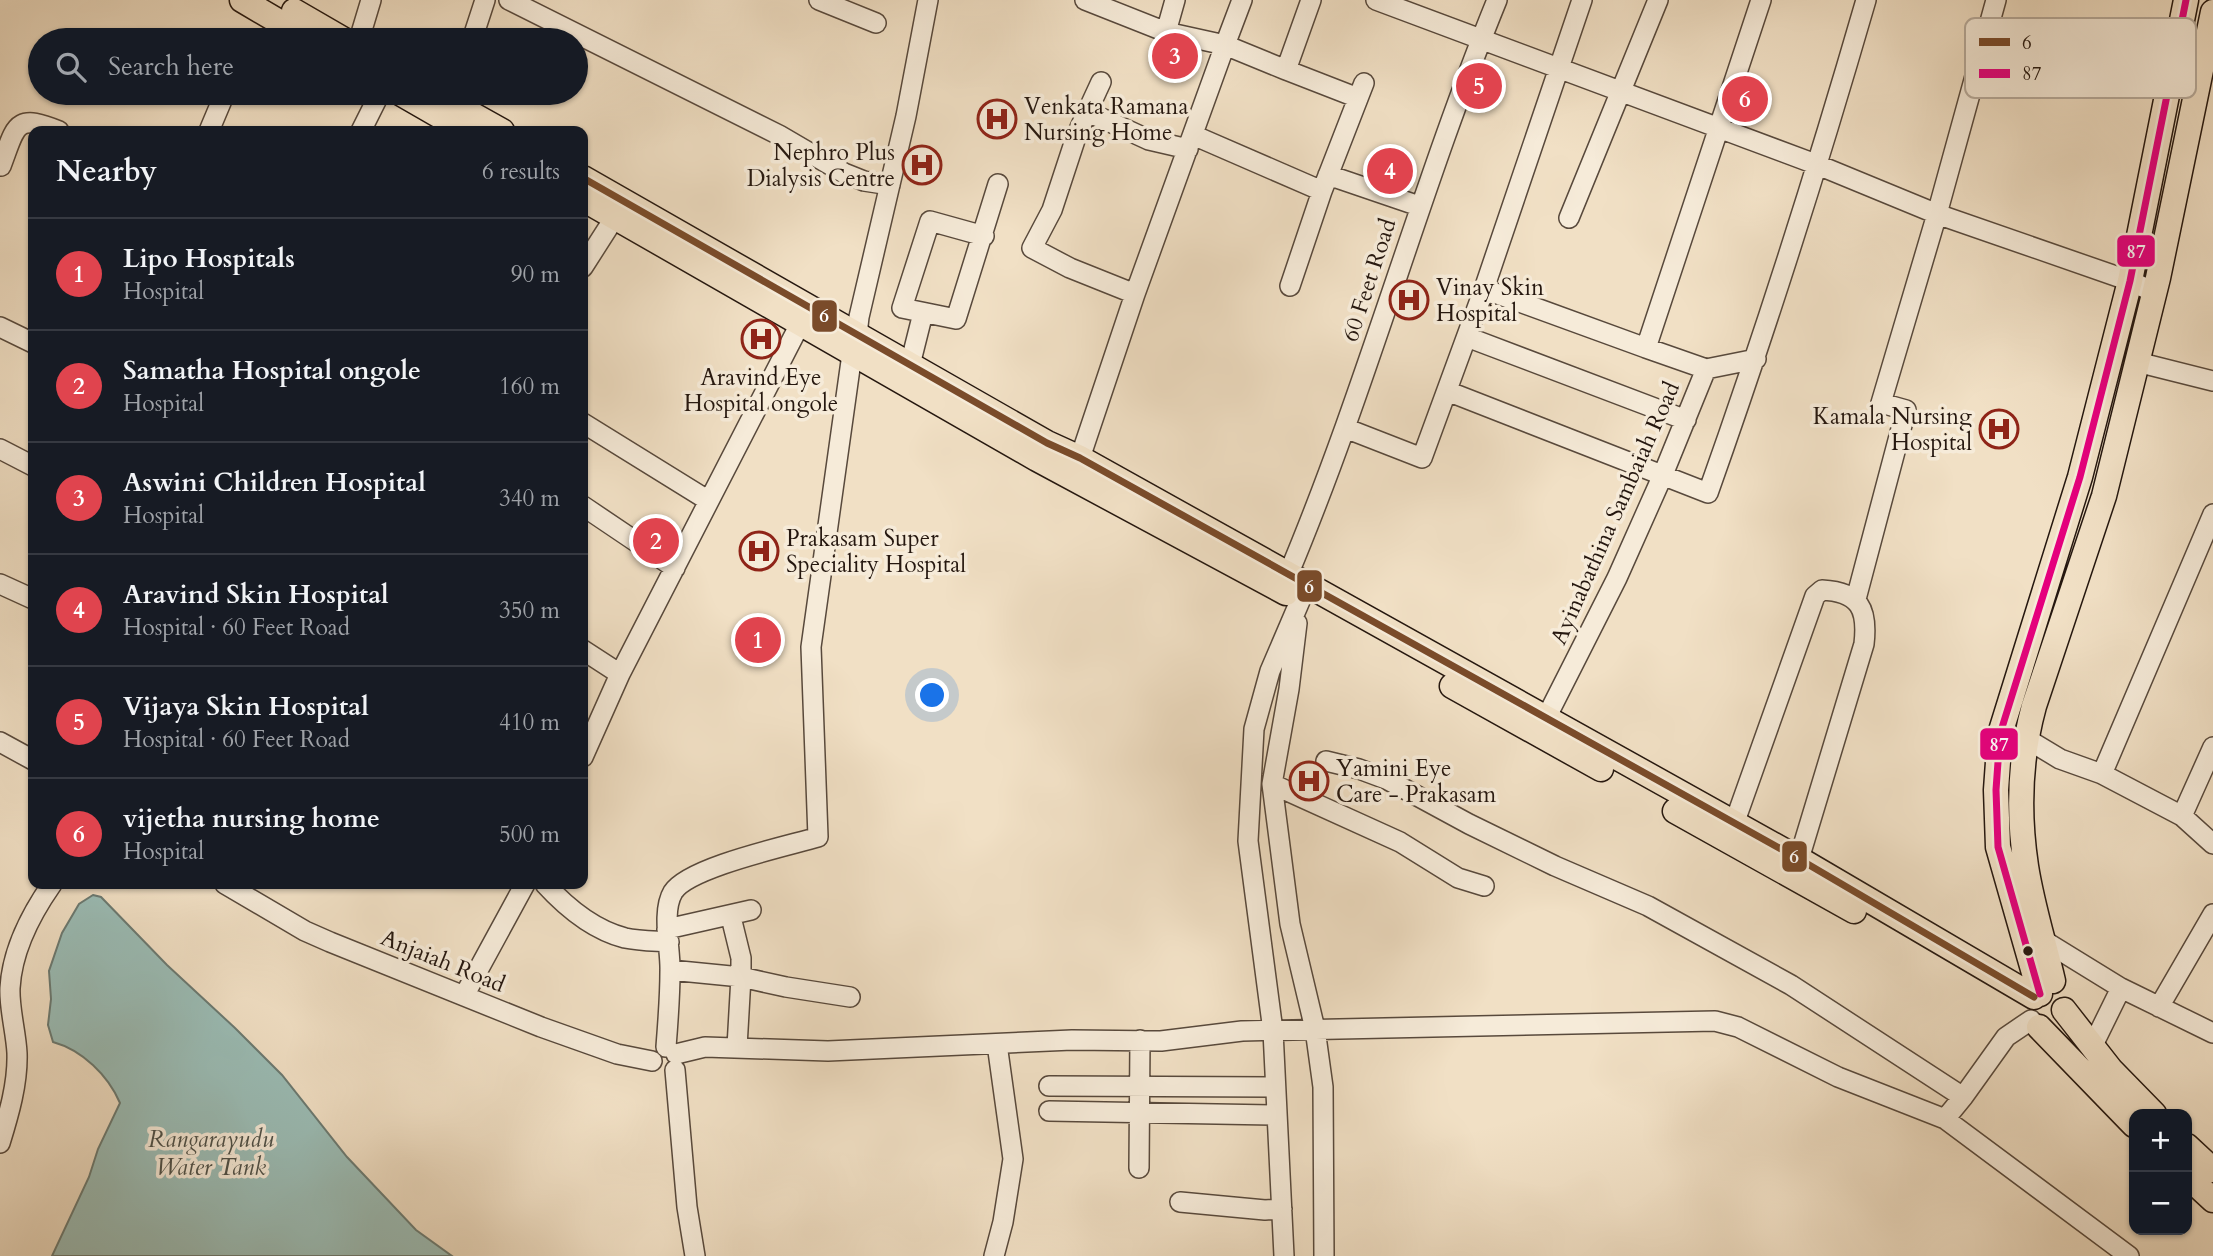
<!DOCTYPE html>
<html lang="en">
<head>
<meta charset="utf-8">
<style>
	body { margin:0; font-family:Cardo,serif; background:#242831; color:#f1f3f6 }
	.controls { position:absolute; right:21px; bottom:21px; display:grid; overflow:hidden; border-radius:14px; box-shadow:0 2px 5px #0004 }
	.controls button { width:63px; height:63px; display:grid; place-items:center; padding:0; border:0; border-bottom:2px solid #363941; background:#171b24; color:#f1f3f6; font:35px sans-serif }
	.you { position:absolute; left:933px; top:696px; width:24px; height:24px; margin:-18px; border:5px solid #fff; border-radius:50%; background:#1a73e8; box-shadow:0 0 0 10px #1a73e833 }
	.badge { display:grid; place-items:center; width:46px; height:46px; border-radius:50%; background:#c59692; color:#fff; font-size:23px; font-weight:700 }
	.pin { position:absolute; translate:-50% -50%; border:4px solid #fff; box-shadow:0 2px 7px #0006 }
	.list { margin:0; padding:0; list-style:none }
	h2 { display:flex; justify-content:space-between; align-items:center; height:91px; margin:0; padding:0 28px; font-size:30px }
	h2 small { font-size:23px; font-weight:400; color:#9ea1a6 }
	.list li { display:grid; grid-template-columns:46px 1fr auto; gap:21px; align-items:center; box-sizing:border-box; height:112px; padding:0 28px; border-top:2px solid #363941 }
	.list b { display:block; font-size:26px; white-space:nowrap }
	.list p { margin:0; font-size:23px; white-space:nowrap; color:#9ea1a6 }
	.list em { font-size:23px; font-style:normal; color:#9ea1a6 }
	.icon { flex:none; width:38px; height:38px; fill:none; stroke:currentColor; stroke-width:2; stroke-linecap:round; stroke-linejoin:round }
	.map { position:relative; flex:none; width:2213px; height:1256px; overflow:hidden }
	.search { position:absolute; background:#171b24; box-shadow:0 2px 5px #0004; left:28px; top:28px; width:560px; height:77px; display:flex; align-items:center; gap:18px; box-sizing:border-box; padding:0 24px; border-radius:38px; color:#9ea1a6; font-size:26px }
	.panel { position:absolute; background:#171b24; box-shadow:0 2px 5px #0004; left:28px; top:126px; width:560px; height:763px; border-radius:14px }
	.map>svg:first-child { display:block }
	.water { fill:#9bbdb6; stroke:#6c7b73; stroke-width:2 }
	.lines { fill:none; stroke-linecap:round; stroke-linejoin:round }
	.minor-casing { stroke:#58493c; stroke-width:22 }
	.major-casing { stroke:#25170f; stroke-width:27 }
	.minor { stroke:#f6ebd9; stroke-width:19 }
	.major { stroke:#f1e0c5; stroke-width:24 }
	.bus-1-casing { stroke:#f6ebd9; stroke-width:12 }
	.bus-2-casing { stroke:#f6ebd9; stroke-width:12 }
	.bus-1 { stroke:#7a4b2a; stroke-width:7 }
	.bus-2 { stroke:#e5007d; stroke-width:7 }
	.bus-dot { fill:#25170f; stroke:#f6ebd9; stroke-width:2.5 }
	.labels { text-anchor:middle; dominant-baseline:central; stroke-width:7; stroke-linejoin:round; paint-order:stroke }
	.poi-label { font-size:23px; fill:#25170f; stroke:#f6ebd9; text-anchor:start }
	.street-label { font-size:23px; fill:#25170f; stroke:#f6ebd9 }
	.water-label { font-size:24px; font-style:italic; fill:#4e5149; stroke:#f6ebd9 }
	.key { fill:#f6ebd9; stroke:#b7ab9c; stroke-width:2 }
	.key-label { font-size:19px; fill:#25170f }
	.line-badge { stroke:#f6ebd9; stroke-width:2.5 }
	.badge-label { font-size:19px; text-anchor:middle; font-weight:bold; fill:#fff }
</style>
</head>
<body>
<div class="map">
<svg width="2213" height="1256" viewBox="0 0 2213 1256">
	<rect width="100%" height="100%" fill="#f1e0c5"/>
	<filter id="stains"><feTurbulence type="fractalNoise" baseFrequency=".00286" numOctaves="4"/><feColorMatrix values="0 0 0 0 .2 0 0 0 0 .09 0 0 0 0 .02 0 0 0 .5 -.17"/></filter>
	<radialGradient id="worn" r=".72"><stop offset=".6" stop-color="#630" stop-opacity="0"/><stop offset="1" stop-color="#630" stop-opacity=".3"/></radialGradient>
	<path class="water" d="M 93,895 L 101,897 L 167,965 L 235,1028 L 282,1075 L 347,1157 L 416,1230 L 452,1256 L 52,1256 L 89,1177 L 98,1149 L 120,1103 C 108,1075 82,1050 53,1042 L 48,1025 L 51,999 L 49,971 L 62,933 L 79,904 Z"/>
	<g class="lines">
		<defs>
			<path id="minor" d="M 509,0 L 779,135 L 844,173 L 864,181 L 890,185
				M 819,0 L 876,23
				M 1085,0 L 1166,32 L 1225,45 L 1242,0
				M 1376,0 L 1818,165 L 1937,214 L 2130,281 L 2154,292
				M 1166,32 L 1175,0
				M 359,40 L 371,0
				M 472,40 L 485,0
				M 1286,70 L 1358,98
				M 1101,82 L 1077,134 L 1052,210 L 1032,248 L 1070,268 L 1135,294
				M 1086,111 L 1149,140 L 1188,149
				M 209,131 L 225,93
				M 361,131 L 380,93
				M 1193,135 L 1322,191
				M 1,166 C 16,127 14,112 59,131
				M 1328,175 L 1419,206
				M 1569,218 L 1658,0
				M 984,236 L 930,221 L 902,308 L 956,319 L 998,184
				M 583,267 L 622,206
				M 1290,286 L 1322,191 L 1364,83
				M 1484,289 L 1582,0
				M 0,327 L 33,343
				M 857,335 L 859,317 L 906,116 L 928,0
				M 1467,337 L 1686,420
				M 2137,362 L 2213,381
				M 910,365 L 923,313
				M 1706,369 L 1756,359
				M 1447,391 L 1708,493 C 1766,330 1818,166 1866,0
				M 583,423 L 709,501
				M 1345,428 L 1422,458 L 1484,289 L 1646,348 L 1761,0
				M 0,449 L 33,466
				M 1080,458 L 1135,294 L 1225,45 L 1286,70 L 1311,0
				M 583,506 L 675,568
				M 1288,575 C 1367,387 1420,189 1497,0
				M 0,584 L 33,599
				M 1856,599 L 1906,410 L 1881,403 L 1937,214 L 1996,0
				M 1297,623 L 1289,689 L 1272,784 L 1290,924 L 1315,1029 L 1323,1087 L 1324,1256
				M 583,650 L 620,674
				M 1540,730 L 1617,578 L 1662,477 L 1706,369 L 1646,348
				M 2025,738 L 2060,759 L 2102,774 L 2182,816 L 2213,844
				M 0,742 L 33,760
				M 583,757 L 620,674 L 800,324
				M 1326,761 L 1359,769 L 1386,779 L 1469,824 L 1555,866 L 1648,906 L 1791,985 L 1963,1097 L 1945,1119
				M 2102,774 L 2213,514
				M 1272,784 L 1400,842 L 1458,878 L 1484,886
				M 2182,816 L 2213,747
				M 1734,824 L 1815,596 L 1822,590 C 1860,592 1868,609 1864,644 L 1799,859
				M 225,884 L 305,931 L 330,942 L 541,1027 L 617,1054 L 652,1061
				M 545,884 C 566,907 594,930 625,938 C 639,941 655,941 669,942
				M 731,917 L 741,958 L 741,977 L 737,1047
				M 667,929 L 751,910
				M 2043,940 L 2121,988 L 2213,1033
				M 670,970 L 741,977 L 786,987 L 850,997
				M 464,996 L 525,884
				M 2159,1007 L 2213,914
				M 666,1047 C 668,1022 670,997 670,972 C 671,950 661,912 673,892 C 689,867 788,846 818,837 L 811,647 L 852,354
				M 2092,1047 L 2121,988
				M 676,1054 L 705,1047 L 828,1051 L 1072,1040 L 1161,1041 L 1242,1031 L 1715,1021 L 1738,1027 L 1838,1077 L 1945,1119 L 2129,1256
				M 675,1070 L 687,1207 L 695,1256
				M 1049,1086 L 1275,1087
				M 1963,1097 L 2006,1037 L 2031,1020
				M 1049,1111 L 1277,1115
				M 0,1143 C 9,1114 18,1083 17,1053 C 16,1032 9,1008 10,988 C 12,951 31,914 52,884
				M 1139,1168 L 1140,1040
				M 1180,1202 L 1265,1210 L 1282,1209
				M 994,1256 L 1003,1222 L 1013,1159 L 997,1044
				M 1284,1256 L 1273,1031 L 1248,841 L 1254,729 L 1270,671 L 1300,601"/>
			<path id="major" d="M 242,0 L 310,40
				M 294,11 L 344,40
				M 400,93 L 466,131
				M 434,93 L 502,131
				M 583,178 L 1047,443 L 1080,458 L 1799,859 L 2034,997
				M 583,199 L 1037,459 L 1286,593
				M 1452,686 L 1601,769
				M 1675,811 L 1854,911
				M 2053,981 C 2044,942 2032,905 2026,866 C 2018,813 2020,757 2034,706 L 2104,496 L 2158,278 L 2213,12
				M 2040,994 L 1998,847 L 1996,790 L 2000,734 L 2080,477 L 2130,281 L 2186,0
				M 2064,1010 L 2111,1070 L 2154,1114
				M 2039,1027 L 2134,1125
				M 2187,1146 L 2213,1170
				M 2187,1176 L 2213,1200"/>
		</defs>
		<use href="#minor" class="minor-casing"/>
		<use href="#major" class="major-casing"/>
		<use href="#minor" class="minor"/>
		<use href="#major" class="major"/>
		<defs>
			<path id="bus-1" d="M 583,178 L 1047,443 L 1080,458 L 1799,859 L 2034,997"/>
			<path id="bus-2" d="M 2040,994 L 1998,847 L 1996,790 L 2000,734 L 2080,477 L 2130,281 L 2186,0"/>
		</defs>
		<use href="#bus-1" class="bus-1-casing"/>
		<use href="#bus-2" class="bus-2-casing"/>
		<use href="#bus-1" class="bus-1"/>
		<use href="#bus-2" class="bus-2"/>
	</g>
	<defs>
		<symbol id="hospital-ring" viewBox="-11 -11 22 22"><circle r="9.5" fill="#f6ebd9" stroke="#8f2418" stroke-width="1.5"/><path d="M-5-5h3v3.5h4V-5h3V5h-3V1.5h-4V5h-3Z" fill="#8f2418"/></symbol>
	</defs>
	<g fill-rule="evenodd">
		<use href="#hospital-ring" x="975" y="97" width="44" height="44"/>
		<use href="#hospital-ring" x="900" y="143" width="44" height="44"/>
		<use href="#hospital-ring" x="1387" y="278" width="44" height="44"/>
		<use href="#hospital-ring" x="739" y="317" width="44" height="44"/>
		<use href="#hospital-ring" x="1977" y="407" width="44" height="44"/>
		<use href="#hospital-ring" x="737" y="529" width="44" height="44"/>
		<use href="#hospital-ring" x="1287" y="759" width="44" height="44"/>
	</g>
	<circle class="bus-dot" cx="2028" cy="951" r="6"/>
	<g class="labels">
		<g class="poi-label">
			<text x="1024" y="106">Venkata Ramana<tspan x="1024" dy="26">Nursing Home</tspan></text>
			<text x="895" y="152" text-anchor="end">Nephro Plus<tspan x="895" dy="26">Dialysis Centre</tspan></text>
			<text x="1436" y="287">Vinay Skin<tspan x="1436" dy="26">Hospital</tspan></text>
			<text x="761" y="377" text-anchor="middle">Aravind Eye<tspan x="761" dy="26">Hospital ongole</tspan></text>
			<text x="1972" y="416" text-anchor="end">Kamala Nursing<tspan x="1972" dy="26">Hospital</tspan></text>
			<text x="786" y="538">Prakasam Super<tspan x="786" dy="26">Speciality Hospital</tspan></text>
			<text x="1336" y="768">Yamini Eye<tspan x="1336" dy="26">Care - Prakasam</tspan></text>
		</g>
		<g class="street-label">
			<text transform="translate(1369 280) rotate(-72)">60 Feet Road</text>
			<text transform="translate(1615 513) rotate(-66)">Ayinabathina Sambaiah Road</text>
			<text transform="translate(443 961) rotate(22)">Anjaiah Road</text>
		</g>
		<g class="water-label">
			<text x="211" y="1139">Rangarayudu<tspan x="211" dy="28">Water Tank</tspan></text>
		</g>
	</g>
	<rect x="1965" y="18" width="231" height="80" rx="10" class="key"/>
	<rect x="1979" y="38" width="31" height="8" fill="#7a4b2a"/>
	<rect x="1979" y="69" width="31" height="9" fill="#e5007d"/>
	<g class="key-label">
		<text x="2022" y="49">6</text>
		<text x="2022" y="80">87</text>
	</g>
	<g class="line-badge">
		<rect x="2116" y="234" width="40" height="34" rx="7" fill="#e5007d"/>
		<rect x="811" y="299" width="27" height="34" rx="7" fill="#7a4b2a"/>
		<rect x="1296" y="569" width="27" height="34" rx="7" fill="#7a4b2a"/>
		<rect x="1979" y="727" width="40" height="34" rx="7" fill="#e5007d"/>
		<rect x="1781" y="840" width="27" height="33" rx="7" fill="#7a4b2a"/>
	</g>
	<g class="badge-label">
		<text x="2136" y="258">87</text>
		<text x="824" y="322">6</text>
		<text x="1309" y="593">6</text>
		<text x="1999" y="751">87</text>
		<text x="1794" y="863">6</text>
	</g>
	<rect width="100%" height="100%" filter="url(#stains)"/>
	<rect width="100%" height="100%" fill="url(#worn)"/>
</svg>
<div class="controls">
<button>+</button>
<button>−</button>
</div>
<div class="you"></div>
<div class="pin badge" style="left:758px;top:640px;background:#e0444e">1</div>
<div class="pin badge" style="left:656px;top:541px;background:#e0444e">2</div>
<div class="pin badge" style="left:1175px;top:56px;background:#e0444e">3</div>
<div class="pin badge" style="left:1390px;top:171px;background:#e0444e">4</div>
<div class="pin badge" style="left:1479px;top:86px;background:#e0444e">5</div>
<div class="pin badge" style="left:1745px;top:99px;background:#e0444e">6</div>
<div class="search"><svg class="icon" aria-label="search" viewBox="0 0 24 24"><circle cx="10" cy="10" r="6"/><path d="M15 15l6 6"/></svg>Search here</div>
<section class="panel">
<h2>Nearby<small>6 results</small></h2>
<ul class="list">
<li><span class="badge" style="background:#e0444e">1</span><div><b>Lipo Hospitals</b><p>Hospital</p></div><em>90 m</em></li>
<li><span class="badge" style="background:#e0444e">2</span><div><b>Samatha Hospital ongole</b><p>Hospital</p></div><em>160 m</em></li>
<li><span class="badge" style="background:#e0444e">3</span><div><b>Aswini Children Hospital</b><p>Hospital</p></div><em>340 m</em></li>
<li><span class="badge" style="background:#e0444e">4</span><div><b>Aravind Skin Hospital</b><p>Hospital · 60 Feet Road</p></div><em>350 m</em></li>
<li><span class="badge" style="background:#e0444e">5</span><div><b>Vijaya Skin Hospital</b><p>Hospital · 60 Feet Road</p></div><em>410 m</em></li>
<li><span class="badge" style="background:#e0444e">6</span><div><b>vijetha nursing home</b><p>Hospital</p></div><em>500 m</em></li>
</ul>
</section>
</div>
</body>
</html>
